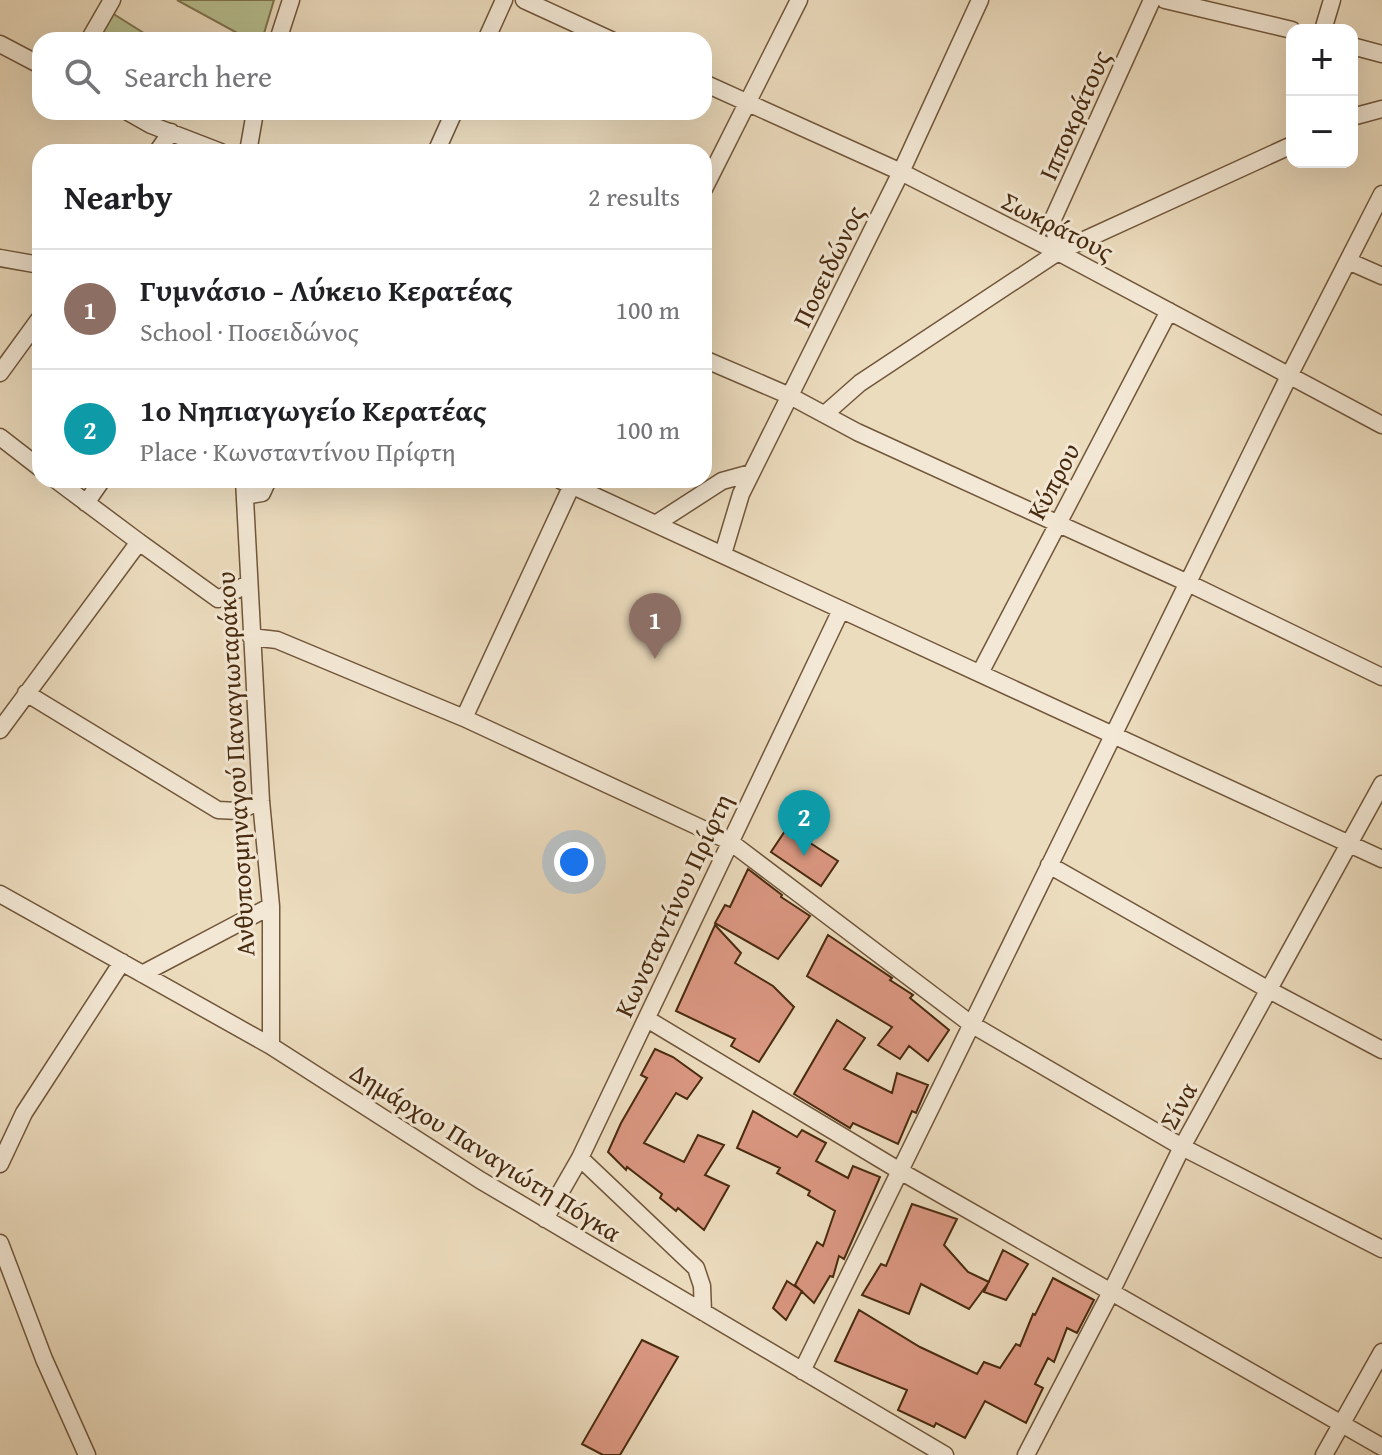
<!DOCTYPE html>
<html lang="en">
<head>
<meta charset="utf-8">
<style>
	body { margin:0; font-family:"Gentium Book Plus",serif; background:#f2f2f2; color:#202124 }
	.controls { position:absolute; right:24px; top:24px; display:grid; overflow:hidden; border-radius:16px; box-shadow:0 8px 32px #0002 }
	.controls button { width:72px; height:72px; display:grid; place-items:center; padding:0; border:0; border-bottom:2px solid #e0e0e0; background:#fff; color:#202124; font:40px sans-serif }
	.you { position:absolute; left:574px; top:862px; width:28px; height:28px; margin:-20px; border:6px solid #fff; border-radius:50%; background:#1a73e8; box-shadow:0 0 0 12px #1a73e833 }
	.badge { display:grid; place-items:center; width:52px; height:52px; border-radius:50%; background:#0f766e; color:#fff; font-size:26px; font-weight:700 }
	.pin { position:absolute; translate:-50% -66px; filter:drop-shadow(0 2px 4px #0008) }
	.pin::after { content:''; position:absolute; top:42px; width:28px; height:24px; background:inherit; clip-path:polygon(0 0,100% 0,50% 100%) }
	.list { margin:0; padding:0; list-style:none }
	h2 { display:flex; justify-content:space-between; align-items:center; height:104px; margin:0; padding:0 32px; font-size:34px }
	h2 small { font-size:26px; font-weight:400; color:#757577 }
	.list li { display:grid; grid-template-columns:52px 1fr auto; gap:24px; align-items:center; box-sizing:border-box; height:120px; padding:0 32px; border-top:2px solid #e0e0e0 }
	.list b { display:block; font-size:30px; white-space:nowrap }
	.list p { margin:0; font-size:26px; white-space:nowrap; color:#757577 }
	.list em { font-size:26px; font-style:normal; color:#757577 }
	.icon { flex:none; width:44px; height:44px; fill:none; stroke:currentColor; stroke-width:2; stroke-linecap:round; stroke-linejoin:round }
	.map { position:relative; flex:none; width:1382px; height:1455px; overflow:hidden }
	.search { position:absolute; background:#fff; box-shadow:0 8px 32px #0002; left:32px; top:32px; width:680px; height:88px; display:flex; align-items:center; gap:20px; box-sizing:border-box; padding:0 28px; border-radius:24px; color:#757577; font-size:30px }
	.panel { position:absolute; background:#fff; box-shadow:0 8px 32px #0002; left:32px; top:144px; width:680px; height:344px; border-radius:24px }
	.map>svg:first-child { display:block }
	.green { fill:#b7c091; stroke:#807550; stroke-width:2 }
	.building { fill:#db9782; stroke:#482a0e; stroke-width:2 }
	.lines { fill:none; stroke-linecap:round; stroke-linejoin:round }
	.minor-casing { stroke:#71563a; stroke-width:19 }
	.minor { stroke:#f3e8d5; stroke-width:16 }
	.labels { text-anchor:middle; dominant-baseline:central; stroke-width:6; stroke-linejoin:round; paint-order:stroke }
	.street-label { font-size:26px; fill:#482a0e; stroke:#f3e8d5 }
</style>
</head>
<body>
<div class="map">
<svg width="1382" height="1455" viewBox="0 0 1382 1455">
	<rect width="100%" height="100%" fill="#ecdcbe"/>
	<filter id="stains"><feTurbulence type="fractalNoise" baseFrequency=".0025" numOctaves="4"/><feColorMatrix values="0 0 0 0 .2 0 0 0 0 .09 0 0 0 0 .02 0 0 0 .5 -.17"/></filter>
	<radialGradient id="worn" r=".72"><stop offset=".6" stop-color="#630" stop-opacity="0"/><stop offset="1" stop-color="#630" stop-opacity=".3"/></radialGradient>
	<path class="green" d="M 177,0 L 274,0 L 262,40 L 250,40 Z
		M 112,13 L 147,35 L 144,40 L 95,40 Z"/>
	<path class="building" d="M 787,828 L 838,861 L 821,886 L 771,852 Z
		M 748,869 L 782,895 L 781,897 L 810,916 L 778,959 L 715,923 L 725,905 L 730,907 Z
		M 715,925 L 741,953 L 735,963 L 773,986 L 794,1007 L 759,1062 L 731,1046 L 735,1039 L 676,1011 Z
		M 828,935 L 892,978 L 890,980 L 913,995 L 910,998 L 949,1030 L 928,1061 L 909,1046 L 900,1059 L 878,1045 L 892,1027 L 807,976 Z
		M 837,1020 L 865,1038 L 844,1069 L 892,1093 L 897,1073 L 928,1085 L 916,1113 L 912,1111 L 898,1144 L 853,1123 L 850,1128 L 794,1094 Z
		M 655,1049 L 673,1057 L 702,1078 L 687,1099 L 676,1093 L 644,1143 L 684,1162 L 698,1135 L 724,1145 L 705,1175 L 729,1186 L 704,1230 L 678,1208 L 676,1211 L 660,1198 L 662,1194 L 627,1167 L 626,1170 L 608,1152 L 621,1123 L 647,1078 L 641,1075 Z
		M 753,1111 L 797,1137 L 802,1130 L 826,1143 L 816,1161 L 848,1178 L 853,1166 L 880,1177 L 844,1259 L 839,1256 L 833,1277 L 830,1276 L 814,1303 L 795,1285 L 817,1242 L 823,1246 L 835,1211 L 808,1195 L 810,1191 L 777,1173 L 780,1168 L 737,1148 Z
		M 912,1204 L 957,1219 L 944,1245 L 968,1272 L 989,1282 L 969,1309 L 921,1284 L 909,1314 L 862,1295 L 881,1264 L 886,1266 Z
		M 1003,1250 L 1028,1264 L 1006,1300 L 984,1292 Z
		M 1053,1278 L 1094,1300 L 1077,1333 L 1067,1328 L 1054,1362 L 1048,1358 L 1035,1384 L 1043,1388 L 1026,1423 L 985,1401 L 965,1438 L 936,1423 L 934,1427 L 898,1410 L 907,1390 L 835,1361 L 859,1310 L 920,1347 L 977,1374 L 984,1362 L 1000,1368 L 1016,1344 L 1020,1346 L 1033,1314 L 1035,1315 Z
		M 787,1281 L 802,1291 L 786,1320 L 773,1308 Z
		M 642,1340 L 678,1357 L 620,1455 L 603,1455 L 582,1444 Z"/>
	<g class="lines">
		<defs>
			<path id="minor" d="M 524,0 L 611,40
				M 1165,0 L 1292,30
				M 1323,30 L 1332,0
				M 89,40 L 112,0
				M 278,40 L 291,0
				M 486,40 L 504,0
				M 0,44 L 40,65
				M 1352,46 L 1382,54
				M 704,83 L 901,172 L 1058,252 L 1382,425
				M 128,112 L 151,125 L 221,152
				M 1352,117 L 1382,109
				M 157,152 L 171,132
				M 248,152 L 255,112
				M 436,152 L 454,112
				M 704,189 L 799,0
				M 1058,252 L 1053,219 L 1152,0
				M 0,258 L 40,265
				M 1348,261 L 1382,276
				M 704,359 L 790,396 L 857,432 L 1188,583 L 1382,677
				M 0,373 L 40,318
				M 826,413 L 860,383 L 1058,252 L 1292,145
				M 0,437 L 40,468
				M 56,480 L 139,542
				M 244,480 L 261,801 L 271,906 L 271,1046
				M 560,480 L 1382,859
				M 245,496 L 262,493 L 268,480
				M 86,503 L 102,480
				M 657,523 L 722,481 L 751,473
				M 723,554 L 741,494 L 901,172 L 980,0
				M 251,637 L 277,640 L 464,718 L 729,841 L 971,1024 L 1182,1147 L 1382,1249
				M 980,673 L 1169,311
				M 26,693 L 218,810 L 238,811 L 261,801
				M 464,718 L 572,485
				M 0,730 L 139,542 L 218,599 L 248,584
				M 1049,865 L 1269,990 L 1382,1050
				M 0,894 L 271,1046 L 480,1180 L 945,1455
				M 142,974 L 271,906
				M 647,1019 L 900,1171 L 1382,1447
				M 580,1158 L 696,1268 L 702,1286 L 703,1312
				M 0,1164 L 24,1113 L 122,962
				M 545,1219 L 580,1158 L 841,610
				M 0,1243 L 44,1359 L 87,1455
				M 802,1371 L 1290,374 L 1382,194
				M 1026,1455 L 1111,1292 L 1182,1147 L 1382,784
				M 1324,1455 L 1382,1352"/>
		</defs>
		<use href="#minor" class="minor-casing"/>
		<use href="#minor" class="minor"/>
	</g>
	<g class="labels">
		<g class="street-label">
			<text transform="translate(1074 115) rotate(-66)">Ιπποκράτους</text>
			<text transform="translate(1058 226) rotate(27)">Σωκράτους</text>
			<text transform="translate(828 266) rotate(-64)">Ποσειδώνος</text>
			<text transform="translate(1053 481) rotate(-62)">Κύπρου</text>
			<text transform="translate(235 764) rotate(-93)">Ανθυποσμηναγού Παναγιωταράκου</text>
			<text transform="translate(673 905) rotate(-65)">Κωνσταντίνου Πρίφτη</text>
			<text transform="translate(1178 1105) rotate(-61)">Σίνα</text>
			<text transform="translate(486 1152) rotate(32)">Δημάρχου Παναγιώτη Πόγκα</text>
		</g>
	</g>
	<rect width="100%" height="100%" filter="url(#stains)"/>
	<rect width="100%" height="100%" fill="url(#worn)"/>
</svg>
<div class="controls">
<button>+</button>
<button>−</button>
</div>
<div class="you"></div>
<div class="pin badge" style="left:655px;top:659px;background:#8d6e63">1</div>
<div class="pin badge" style="left:804px;top:856px;background:#0f9aa8">2</div>
<div class="search"><svg class="icon" aria-label="search" viewBox="0 0 24 24"><circle cx="10" cy="10" r="6"/><path d="M15 15l6 6"/></svg>Search here</div>
<section class="panel">
<h2>Nearby<small>2 results</small></h2>
<ul class="list">
<li><span class="badge" style="background:#8d6e63">1</span><div><b>Γυμνάσιο - Λύκειο Κερατέας</b><p>School · Ποσειδώνος</p></div><em>100 m</em></li>
<li><span class="badge" style="background:#0f9aa8">2</span><div><b>1ο Νηπιαγωγείο Κερατέας</b><p>Place · Κωνσταντίνου Πρίφτη</p></div><em>100 m</em></li>
</ul>
</section>
</div>
</body>
</html>
